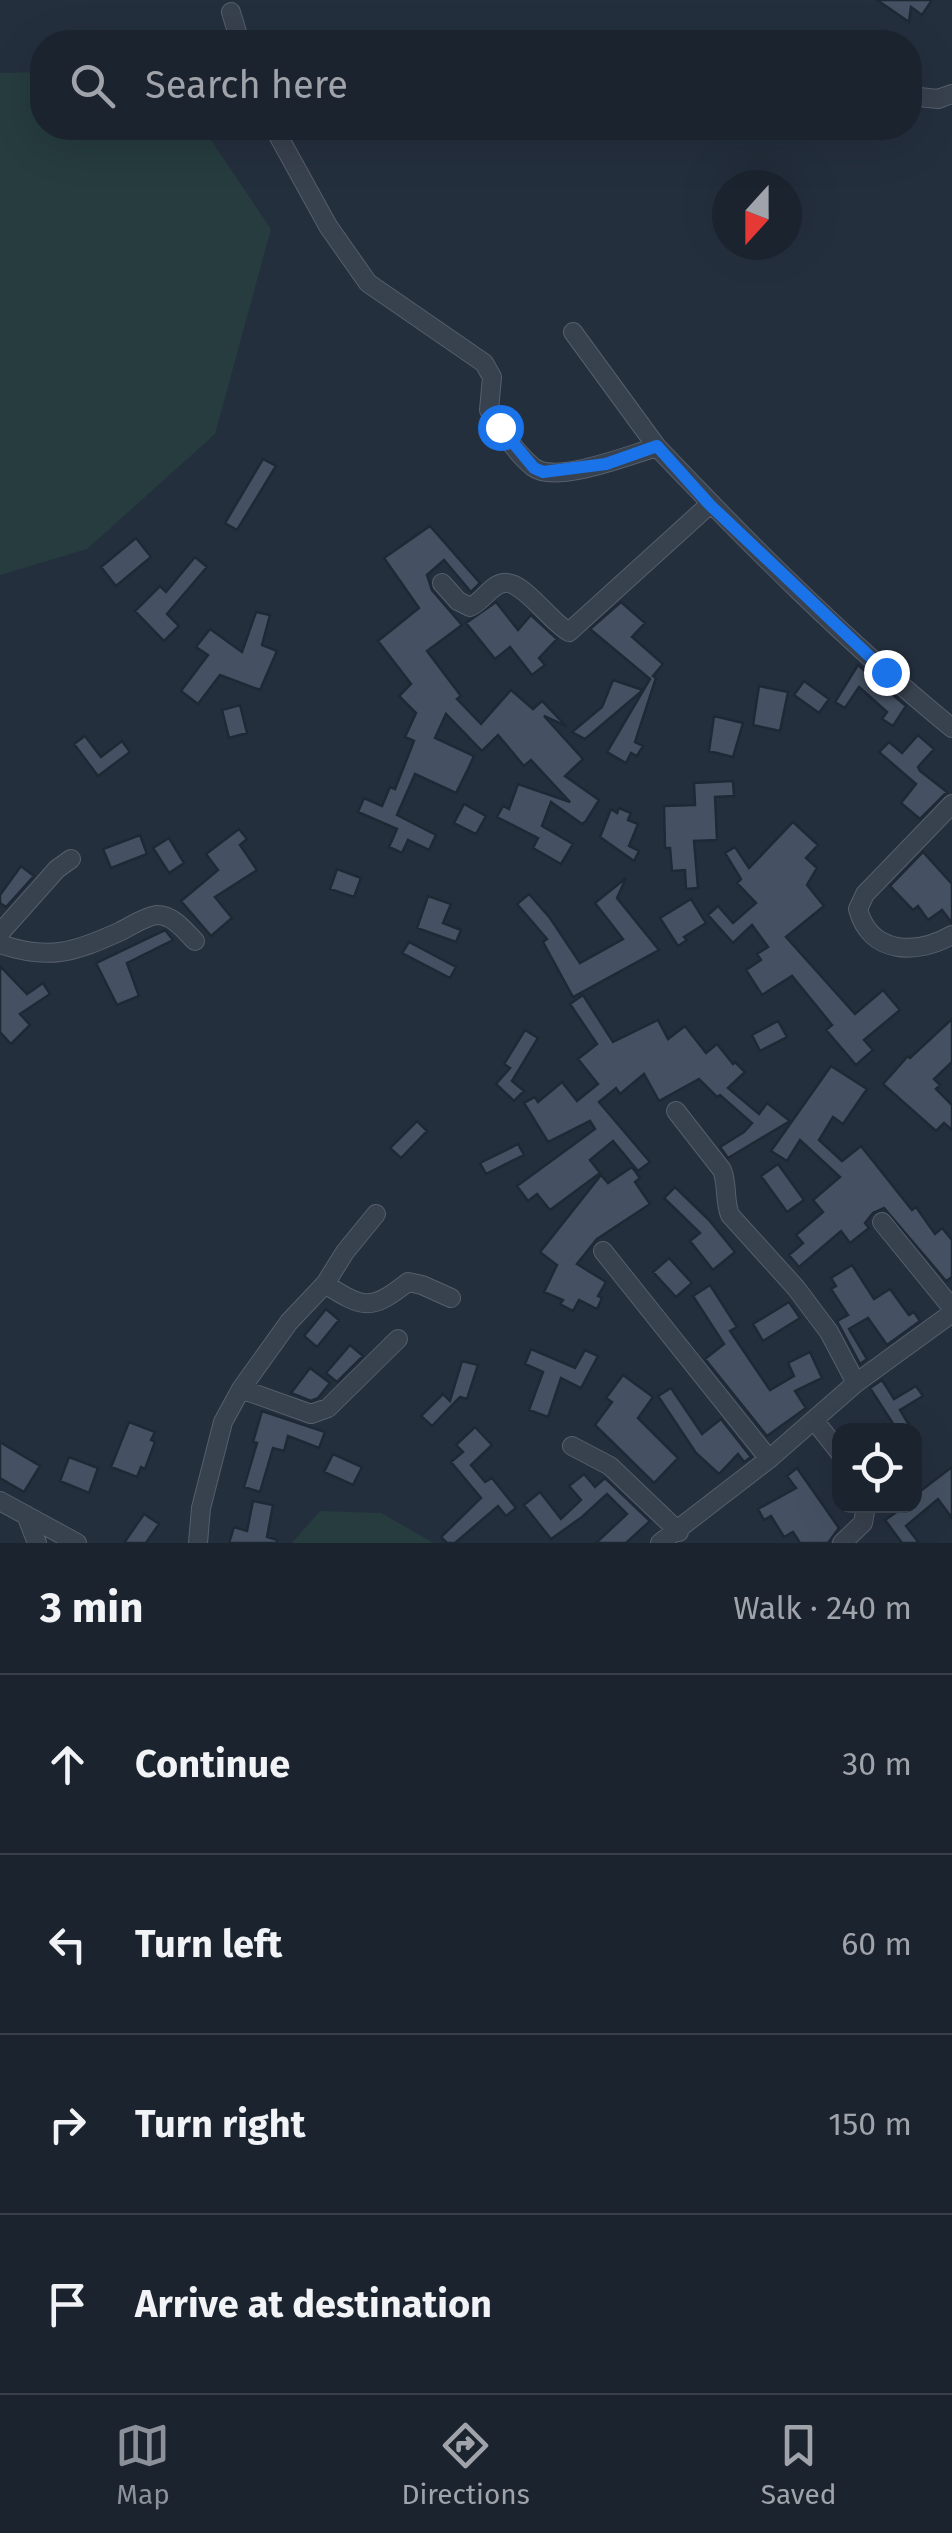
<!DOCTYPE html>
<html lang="en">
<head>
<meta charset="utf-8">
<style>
	body { margin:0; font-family:"Fira Sans",sans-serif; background:#242b36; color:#f1f3f6 }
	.controls { position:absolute; right:30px; bottom:30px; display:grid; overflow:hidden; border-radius:20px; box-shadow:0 10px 40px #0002 }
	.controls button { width:90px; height:90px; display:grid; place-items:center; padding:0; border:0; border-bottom:2px solid #39404a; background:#1b232e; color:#f1f3f6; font:50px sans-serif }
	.compass { position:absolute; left:712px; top:170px; width:90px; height:90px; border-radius:50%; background:#1b232e; box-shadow:0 10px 40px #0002; rotate:201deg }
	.stop { position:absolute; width:30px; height:30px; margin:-22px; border:8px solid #1a73e8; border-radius:50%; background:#fff }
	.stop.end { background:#1a73e8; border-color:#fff; box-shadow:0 2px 10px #0008 }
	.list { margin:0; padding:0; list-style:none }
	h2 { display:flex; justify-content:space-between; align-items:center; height:130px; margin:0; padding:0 40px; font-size:42px }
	h2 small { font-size:32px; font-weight:400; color:#a0a4aa }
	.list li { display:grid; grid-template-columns:65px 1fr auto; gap:30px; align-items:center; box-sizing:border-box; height:180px; padding:0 40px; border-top:2px solid #39404a }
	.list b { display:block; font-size:38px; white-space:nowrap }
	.list em { font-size:32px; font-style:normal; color:#a0a4aa }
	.icon { flex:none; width:55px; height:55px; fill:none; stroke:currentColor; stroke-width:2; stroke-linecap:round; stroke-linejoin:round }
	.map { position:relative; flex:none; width:952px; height:1543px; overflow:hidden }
	.search { position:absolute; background:#1b232e; box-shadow:0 10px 40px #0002; left:30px; right:30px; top:30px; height:110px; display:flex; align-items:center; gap:25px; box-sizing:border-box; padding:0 35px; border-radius:40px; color:#a0a4aa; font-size:38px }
	.sheet { height:850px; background:#1b232e }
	nav { display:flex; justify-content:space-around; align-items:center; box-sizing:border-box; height:140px; border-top:2px solid #39404a; background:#1b232e; font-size:28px; color:#a0a4aa }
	nav a { display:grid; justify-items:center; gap:5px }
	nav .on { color:#8c9099 }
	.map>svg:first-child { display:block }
	.green { fill:#263c3f }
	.building { fill:#455162; stroke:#1f2835; stroke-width:2.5 }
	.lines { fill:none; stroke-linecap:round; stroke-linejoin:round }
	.minor-casing { stroke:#565f6c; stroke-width:20 }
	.minor { stroke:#38414e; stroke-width:18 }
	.route { stroke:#1a73e8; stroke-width:12 }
</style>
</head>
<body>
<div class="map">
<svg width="952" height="1543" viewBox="0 0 952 1543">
	<rect width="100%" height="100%" fill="#242f3e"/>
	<path class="green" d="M 42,72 L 42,128 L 203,128 L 271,229 L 215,434 L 87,549 L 0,575 L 0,73 Z
		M 320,1511 L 381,1513 L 434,1543 L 292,1543 Z"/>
	<path class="building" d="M 877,0 L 932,0 L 922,15 L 911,7 L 909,22 Z
		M 263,459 L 276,466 L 237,530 L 225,523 Z
		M 430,526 L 480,583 L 471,592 L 444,560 L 427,575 L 432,590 L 462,625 L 427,651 L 461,696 L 457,699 L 481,724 L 511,690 L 533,709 L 542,701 L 566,726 L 544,716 L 583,759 L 565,776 L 599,800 L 586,821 L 582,824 L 551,802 L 542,826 L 573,844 L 561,864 L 533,848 L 538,838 L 497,817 L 503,806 L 509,809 L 518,784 L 570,802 L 531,760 L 524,766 L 498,735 L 482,751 L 446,714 L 435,738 L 474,756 L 468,769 L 456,793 L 415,774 L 397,815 L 436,835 L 429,850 L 408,840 L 402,853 L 389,847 L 397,829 L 358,812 L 364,798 L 382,806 L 390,787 L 395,789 L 414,741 L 405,737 L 416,713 L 399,696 L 411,684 L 378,641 L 419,608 L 384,558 Z
		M 136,538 L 151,557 L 116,586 L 101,567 Z
		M 195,557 L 207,567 L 167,614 L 179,626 L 164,641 L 135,611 L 160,586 L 166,592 Z
		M 496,602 L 518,630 L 531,615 L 557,639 L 539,658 L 545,665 L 532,675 L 510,647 L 495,659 L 466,623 Z
		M 621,602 L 645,623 L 632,637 L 663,664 L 653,676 L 656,678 L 635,742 L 643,746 L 637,756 L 631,753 L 626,763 L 607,752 L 650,679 L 590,629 Z
		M 256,612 L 270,615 L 262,645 L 277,651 L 260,690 L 220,675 L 198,704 L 181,691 L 208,655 L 196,647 L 210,629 L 242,652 Z
		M 858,665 L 906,706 L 893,726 L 882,719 L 887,712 L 859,687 L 845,708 L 835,702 Z
		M 613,680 L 643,690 L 585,739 L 572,732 L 602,707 Z
		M 804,681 L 829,699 L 819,713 L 794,695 Z
		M 759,686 L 788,692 L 780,731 L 753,725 Z
		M 240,705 L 247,733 L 229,738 L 222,710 Z
		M 714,716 L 743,723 L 733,757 L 709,751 Z
		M 918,735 L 934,749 L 918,767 L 920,771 L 947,792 L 920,819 L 901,803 L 916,784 L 879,752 L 889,742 L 902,753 Z
		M 85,736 L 101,757 L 122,741 L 130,752 L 98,776 L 74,744 Z
		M 733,781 L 734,796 L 715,797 L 717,840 L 694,841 L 698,888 L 686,889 L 685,870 L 672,871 L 670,848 L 665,848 L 664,806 L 695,805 L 694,783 Z
		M 464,804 L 486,816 L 476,834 L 454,823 Z
		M 619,808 L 631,813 L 628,820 L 638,824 L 629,846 L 639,851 L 634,861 L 600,837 L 611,809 L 617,813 Z
		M 793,822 L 818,845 L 806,858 L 817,868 L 807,885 L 824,906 L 786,937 L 855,1014 L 883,990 L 900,1010 L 864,1040 L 873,1050 L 856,1065 L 826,1030 L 832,1025 L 792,976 L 762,995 L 746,970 L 761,960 L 757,954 L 768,947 L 752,925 L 733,943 L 708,915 L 718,906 L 733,923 L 756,903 L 737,883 L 741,879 L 725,853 L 735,847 L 749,868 Z
		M 239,829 L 247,839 L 240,845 L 257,870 L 215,897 L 232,918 L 211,936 L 181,901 L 218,870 L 206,854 Z
		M 140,835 L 147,854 L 111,868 L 103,849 Z
		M 169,838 L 184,863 L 169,873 L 153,848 Z
		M 923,852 L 952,884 L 952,923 L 942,910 L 928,920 L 918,906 L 913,910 L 890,886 Z
		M 21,866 L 34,876 L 6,907 L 0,903 L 0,895 Z
		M 337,869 L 361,878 L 354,897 L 330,889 Z
		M 626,878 L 617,898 L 659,950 L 573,997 L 543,942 L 547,939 L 517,904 L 529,894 L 550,918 L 580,963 L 623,939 L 595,903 Z
		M 428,896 L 451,904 L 443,923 L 461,930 L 456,942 L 417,928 Z
		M 691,899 L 706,923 L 684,937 L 687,940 L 678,946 L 660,918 Z
		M 165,930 L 173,940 L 127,963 L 139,996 L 117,1005 L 96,963 Z
		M 409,942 L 456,967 L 450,978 L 402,953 Z
		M 0,966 L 27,994 L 43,983 L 50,994 L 20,1014 L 30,1025 L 11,1044 L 0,1032 Z
		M 583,995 L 613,1042 L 658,1020 L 668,1039 L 685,1026 L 706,1053 L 717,1044 L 733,1064 L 735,1062 L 745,1072 L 728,1088 L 759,1114 L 767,1103 L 790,1121 L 728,1158 L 720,1147 L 744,1132 L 752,1123 L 720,1095 L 717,1097 L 699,1079 L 659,1101 L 644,1074 L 620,1094 L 616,1088 L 599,1102 L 650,1162 L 638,1171 L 613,1141 L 590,1160 L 600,1173 L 550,1210 L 537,1194 L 528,1201 L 517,1186 L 595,1129 L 590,1121 L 548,1142 L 524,1103 L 535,1097 L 538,1102 L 562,1082 L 577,1101 L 598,1084 L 578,1059 L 597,1044 L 570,1004 Z
		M 952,1019 L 952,1062 L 934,1079 L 940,1085 L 936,1089 L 952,1105 L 952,1130 L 944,1123 L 936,1131 L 883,1084 L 908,1056 L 910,1058 Z
		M 778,1021 L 787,1037 L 760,1051 L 752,1035 Z
		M 525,1030 L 538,1038 L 512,1081 L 524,1091 L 514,1101 L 496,1084 L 510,1068 L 504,1064 Z
		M 831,1066 L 867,1089 L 843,1124 L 833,1117 L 819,1140 L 842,1161 L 861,1146 L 912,1210 L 916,1207 L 935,1234 L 942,1228 L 952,1240 L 952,1277 L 946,1281 L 884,1208 L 873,1213 L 865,1223 L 869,1228 L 850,1243 L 841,1231 L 799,1267 L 789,1255 L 803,1243 L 796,1235 L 823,1212 L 813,1200 L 840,1177 L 800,1140 L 787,1161 L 771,1151 Z
		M 417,1121 L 427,1131 L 401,1158 L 390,1148 Z
		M 518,1144 L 524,1155 L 486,1174 L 480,1163 Z
		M 778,1164 L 804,1200 L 787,1212 L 761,1176 Z
		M 632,1167 L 640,1178 L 635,1182 L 650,1204 L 597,1239 L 577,1264 L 606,1282 L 598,1296 L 602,1298 L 597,1309 L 579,1300 L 573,1311 L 560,1304 L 563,1300 L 544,1292 L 557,1265 L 540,1252 L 601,1175 L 608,1183 Z
		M 675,1187 L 709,1220 L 735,1252 L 713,1270 L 690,1241 L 700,1233 L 664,1198 Z
		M 669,1258 L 692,1283 L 676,1297 L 653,1272 Z
		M 852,1265 L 874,1299 L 890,1289 L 909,1315 L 914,1312 L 920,1321 L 887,1345 L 868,1318 L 849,1329 L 867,1359 L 860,1364 L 837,1321 L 848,1315 L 831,1289 L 836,1286 L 831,1278 Z
		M 710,1285 L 737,1327 L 730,1331 L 770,1390 L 794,1376 L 788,1363 L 810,1352 L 822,1378 L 795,1391 L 806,1408 L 767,1436 L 705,1359 L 724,1344 L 693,1296 Z
		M 789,1302 L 800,1318 L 763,1341 L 753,1324 Z
		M 326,1309 L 339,1320 L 317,1347 L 304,1336 Z
		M 350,1345 L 363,1356 L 337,1382 L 326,1373 Z
		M 531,1349 L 575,1368 L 585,1350 L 598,1356 L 581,1388 L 561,1378 L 548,1417 L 529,1410 L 543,1372 L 525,1364 Z
		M 462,1361 L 478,1365 L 467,1399 L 460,1397 L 432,1426 L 421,1416 L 443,1394 L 450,1401 Z
		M 310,1368 L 330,1383 L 318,1398 L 311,1401 L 291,1393 Z
		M 623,1375 L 653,1397 L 638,1418 L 678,1458 L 654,1483 L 595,1425 L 612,1402 L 606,1398 Z
		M 882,1380 L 894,1399 L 916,1386 L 923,1396 L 900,1410 L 912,1430 L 897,1430 L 870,1388 Z
		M 671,1388 L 702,1434 L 721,1419 L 751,1457 L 744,1462 L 738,1454 L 719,1474 L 696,1453 L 658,1396 Z
		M 262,1411 L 325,1432 L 319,1448 L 288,1436 L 284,1451 L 273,1448 L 260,1492 L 244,1487 L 257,1443 L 253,1442 Z
		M 129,1422 L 155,1432 L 151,1440 L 155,1442 L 145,1469 L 141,1467 L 137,1477 L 111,1467 Z
		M 475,1427 L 492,1445 L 471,1465 L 485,1482 L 492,1478 L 516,1508 L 506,1516 L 498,1506 L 455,1543 L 447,1543 L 441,1537 L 481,1498 L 451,1462 L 463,1452 L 456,1445 Z
		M 0,1442 L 40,1466 L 24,1492 L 0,1478 Z
		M 333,1454 L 362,1467 L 353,1485 L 324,1472 Z
		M 69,1457 L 98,1468 L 89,1493 L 60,1481 Z
		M 952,1467 L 952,1518 L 938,1499 L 906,1526 L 919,1543 L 902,1543 L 885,1520 L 905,1506 L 914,1506 L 914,1496 Z
		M 797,1468 L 839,1528 L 828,1543 L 800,1543 L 793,1532 L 784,1537 L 771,1516 L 764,1520 L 758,1509 L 796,1488 L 787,1476 Z
		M 584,1474 L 595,1487 L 605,1478 L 650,1521 L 626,1543 L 596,1543 L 627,1514 L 607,1494 L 582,1517 L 551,1539 L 524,1505 L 540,1492 L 561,1519 L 581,1500 L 569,1486 Z
		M 253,1501 L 273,1505 L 267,1537 L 277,1540 L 277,1543 L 229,1543 L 234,1527 L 247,1531 Z
		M 144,1514 L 159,1524 L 146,1543 L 124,1543 Z"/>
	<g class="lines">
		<defs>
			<path id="minor" d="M 231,12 L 240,42
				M 910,96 L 938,99 L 952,94
				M 274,128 L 328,226 L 368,283 L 484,363 L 492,377 L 489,410 C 500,429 516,453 533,467 C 556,485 631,454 657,447 C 750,545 847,642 952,728
				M 573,332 L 657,447
				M 442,583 L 458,601 L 470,607 C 483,602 491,584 504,583 C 523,580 550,622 569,632 L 709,505
				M 952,804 L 865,894 L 858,909 C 870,955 917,955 952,935
				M 0,933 L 57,869 L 71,859
				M 0,944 C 49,961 75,952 121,931 C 131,926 146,916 157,915 C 173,915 184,930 195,941
				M 676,1111 L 722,1170 C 728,1185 724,1200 730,1215 L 796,1288 L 829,1332 L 856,1383
				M 882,1222 L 952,1308
				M 603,1251 L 769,1459
				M 325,1284 C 364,1309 371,1311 408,1282 L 422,1285 L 451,1298
				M 241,1389 L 311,1414 L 328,1408 L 398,1339
				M 814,1420 L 840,1453
				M 572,1446 L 610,1466 L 679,1532
				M 0,1501 L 77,1543
				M 26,1515 L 37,1543
				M 198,1543 L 201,1508 L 223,1422 L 241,1389 L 289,1322 L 325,1284 L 345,1252 L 376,1214
				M 660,1543 L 769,1459 L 856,1383 L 952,1313
				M 842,1543 L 863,1523 L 866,1506"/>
		</defs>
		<use href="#minor" class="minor-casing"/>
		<use href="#minor" class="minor"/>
	</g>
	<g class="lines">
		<path class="route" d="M 500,427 L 534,468 L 543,472 L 606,464 L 657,446 L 710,505 L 886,672"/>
	</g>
</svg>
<div class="controls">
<button><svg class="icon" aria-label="locate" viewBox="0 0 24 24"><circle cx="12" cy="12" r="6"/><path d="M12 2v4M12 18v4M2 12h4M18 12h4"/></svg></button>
</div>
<svg class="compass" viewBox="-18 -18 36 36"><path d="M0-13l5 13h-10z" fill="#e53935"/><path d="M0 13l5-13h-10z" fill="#a0a4aa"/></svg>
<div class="stop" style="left:500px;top:427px"></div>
<div class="stop end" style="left:886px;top:672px"></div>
<div class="search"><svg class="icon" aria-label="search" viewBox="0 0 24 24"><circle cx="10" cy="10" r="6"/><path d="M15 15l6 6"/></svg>Search here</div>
</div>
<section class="sheet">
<h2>3 min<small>Walk · 240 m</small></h2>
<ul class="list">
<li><svg class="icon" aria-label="ahead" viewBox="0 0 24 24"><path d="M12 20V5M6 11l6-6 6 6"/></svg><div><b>Continue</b></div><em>30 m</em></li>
<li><svg class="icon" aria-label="left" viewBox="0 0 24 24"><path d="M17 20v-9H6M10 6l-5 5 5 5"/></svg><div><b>Turn left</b></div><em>60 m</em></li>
<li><svg class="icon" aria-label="right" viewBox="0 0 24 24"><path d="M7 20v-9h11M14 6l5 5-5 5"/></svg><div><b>Turn right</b></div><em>150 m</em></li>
<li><svg class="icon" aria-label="arrive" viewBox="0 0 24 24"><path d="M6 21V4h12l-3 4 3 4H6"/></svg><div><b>Arrive at destination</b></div></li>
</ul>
</section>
<nav>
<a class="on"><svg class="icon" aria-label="map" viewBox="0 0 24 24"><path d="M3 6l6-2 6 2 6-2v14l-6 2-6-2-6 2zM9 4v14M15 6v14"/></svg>Map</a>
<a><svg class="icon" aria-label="directions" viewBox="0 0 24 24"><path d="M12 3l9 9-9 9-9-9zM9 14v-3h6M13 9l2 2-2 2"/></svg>Directions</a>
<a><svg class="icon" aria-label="saved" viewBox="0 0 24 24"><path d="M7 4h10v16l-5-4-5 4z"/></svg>Saved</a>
</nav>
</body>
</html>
